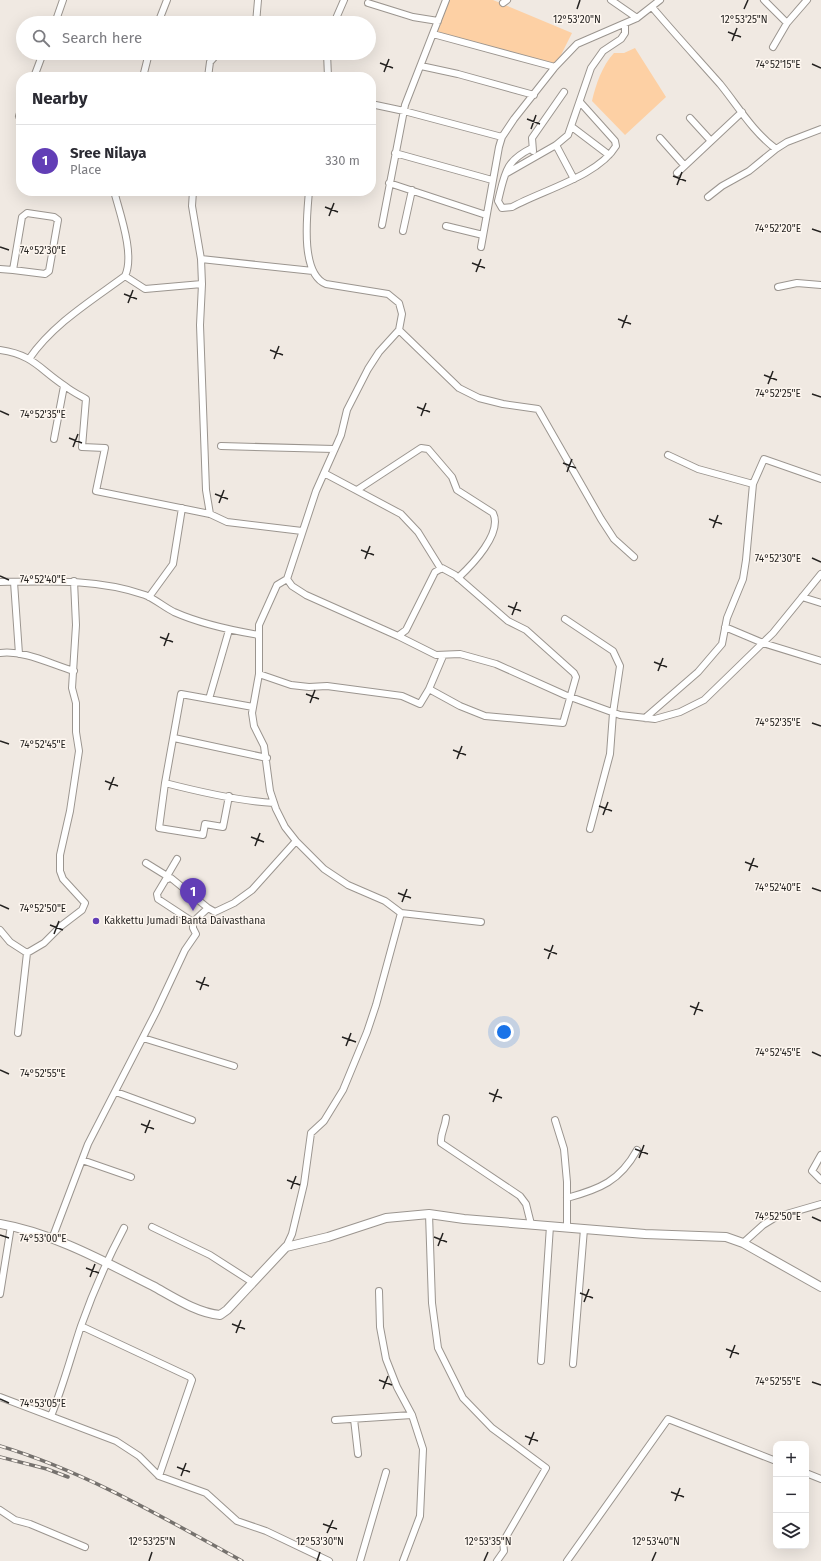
<!DOCTYPE html>
<html lang="en">
<head>
<meta charset="utf-8">
<style>
	body { margin:0; font-family:"Fira Sans",sans-serif; background:#f2f2f3; color:#2b2b33 }
	.controls { position:absolute; right:12px; bottom:12px; display:grid; overflow:hidden; border-radius:8px; box-shadow:0 4px 16px #0002 }
	.controls button { width:36px; height:36px; display:grid; place-items:center; padding:0; border:0; border-bottom:1px solid #e1e1e2; background:#fff; color:#2b2b33; font:20px sans-serif }
	.you { position:absolute; left:504px; top:1032px; width:14px; height:14px; margin:-10px; border:3px solid #fff; border-radius:50%; background:#1a73e8; box-shadow:0 0 0 6px #1a73e833 }
	.badge { display:grid; place-items:center; width:26px; height:26px; border-radius:50%; background:#623eb6; color:#fff; font-size:13px; font-weight:700 }
	.pin { position:absolute; translate:-50% -33px; filter:drop-shadow(0 1px 2px #0008) }
	.pin::after { content:''; position:absolute; top:21px; width:14px; height:12px; background:inherit; clip-path:polygon(0 0,100% 0,50% 100%) }
	.list { margin:0; padding:0; list-style:none }
	h2 { display:flex; justify-content:space-between; align-items:center; height:52px; margin:0; padding:0 16px; font-size:17px }
	h2 small { font-size:13px; font-weight:400; color:#7c7c81 }
	.list li { display:grid; grid-template-columns:26px 1fr auto; gap:12px; align-items:center; box-sizing:border-box; height:72px; padding:0 16px; border-top:1px solid #e1e1e2 }
	.list b { display:block; font-size:15px; white-space:nowrap }
	.list p { margin:0; font-size:13px; white-space:nowrap; color:#7c7c81 }
	.list em { font-size:13px; font-style:normal; color:#7c7c81 }
	.icon { flex:none; width:22px; height:22px; fill:none; stroke:currentColor; stroke-width:2; stroke-linecap:round; stroke-linejoin:round }
	.map { position:relative; flex:none; width:821px; height:1561px; overflow:hidden }
	.search { position:absolute; background:#fff; box-shadow:0 4px 16px #0002; left:16px; top:16px; width:360px; height:44px; display:flex; align-items:center; gap:10px; box-sizing:border-box; padding:0 14px; border-radius:22px; color:#7c7c81; font-size:15px }
	.panel { position:absolute; background:#fff; box-shadow:0 4px 16px #0002; left:16px; top:72px; width:360px; height:124px; border-radius:16px }
	.map>svg:first-child { display:block }
	.green { fill:#fdd0a4 }
	.lines { fill:none; stroke-linecap:round; stroke-linejoin:round }
	.street-casing { stroke:#9b958f; stroke-width:8 }
	.secondary-casing { stroke:#9b958f; stroke-width:10 }
	.street { stroke:#fff; stroke-width:6 }
	.secondary { stroke:#fff; stroke-width:8 }
	.rail-casing { stroke:#76726e; stroke-width:3.5 }
	.rail { stroke:#fdf6ef; stroke-width:2; stroke-dasharray:6; stroke-linecap:butt }
	.ticks { fill:none; stroke:#242220; stroke-width:1.5 }
	.poi-dot { fill:#623eb6; stroke:#fdf6ef; stroke-width:1.5 }
	.labels { text-anchor:middle; dominant-baseline:central; stroke-width:3; stroke-linejoin:round; paint-order:stroke }
	.poi-label { font-size:10px; fill:#242220; stroke:#fdf6ef; text-anchor:start }
	.ticks-label { font-size:10px; text-anchor:middle; fill:#242220; stroke:#fdf6ef; stroke-width:3; stroke-linejoin:round; paint-order:stroke }
</style>
</head>
<body>
<div class="map">
<svg width="821" height="1561" viewBox="0 0 821 1561">
	<rect width="100%" height="100%" fill="#f0e9e2"/>
	<path class="green" d="M 448,0 L 493,0 L 572,33 L 555,67 L 437,33 Z
		M 635,48 L 666,97 L 625,135 L 592,101 C 596,84 602,66 614,53 L 624,53 Z"/>
	<g class="lines">
		<defs>
			<path id="street" d="M 611,0 L 637,18
				M 764,0 L 787,23
				M 368,3 L 413,17 L 438,21
				M 503,3 L 507,0
				M 652,7 C 674,33 697,58 720,84 C 738,106 752,131 776,149 L 787,142 L 821,129
				M 55,23 L 63,0
				M 158,23 L 167,0
				M 256,23 L 258,0
				M 334,23 L 344,0
				M 433,34 L 555,67
				M 773,47 L 787,23 L 807,0
				M 327,53 L 328,77
				M 421,66 L 458,74 L 534,95
				M 34,77 L 43,53
				M 143,77 L 149,53
				M 208,77 L 210,62 L 218,53
				M 371,104 L 404,111 L 502,137
				M 19,116 L 21,110
				M 690,118 L 711,141
				M 572,127 L 609,155
				M 660,138 L 684,165
				M 556,145 L 574,179
				M 532,148 C 505,161 505,173 498,201 L 502,208 L 512,207 C 543,190 598,176 616,146 L 615,141 L 580,102
				M 533,151 L 532,138 L 564,92
				M 395,153 L 492,180
				M 507,173 L 556,145 L 568,135 L 591,68 L 603,51 L 621,39 L 625,33 L 625,24
				M 677,173 L 742,112
				M 389,183 L 486,215
				M 193,191 L 192,206 L 201,259 L 202,284 L 200,325 L 206,490 L 210,514
				M 309,191 C 307,215 300,274 326,284 L 388,294 L 399,303 L 402,314 L 399,330 L 379,352 L 368,369 L 347,410 L 341,435 L 316,491 L 287,579 L 292,586 L 306,595 L 398,636 L 406,630 L 435,572 L 442,568 L 455,575 L 508,621 L 526,630 L 574,673 L 576,677 L 563,723 L 485,716 L 460,706 L 429,689 L 443,656
				M 708,197 L 722,186 L 749,171 L 776,149
				M 27,213 L 54,217 L 58,220 L 49,271 L 45,274 L 13,270 L 22,217 Z
				M 382,225 L 405,105 L 446,0
				M 446,226 L 483,235
				M 403,231 L 412,190
				M 481,247 L 499,147 L 502,137 L 514,119 L 555,67 L 577,44 L 637,18 L 660,0
				M 201,259 L 313,271
				M 0,269 L 13,270
				M 125,276 L 145,289 L 202,284
				M 778,287 L 797,283 L 821,285
				M 399,330 L 459,388 L 479,398 L 503,404 L 538,409 L 601,519 L 614,539 L 634,557
				M 0,350 C 34,355 39,369 65,386 C 71,391 79,395 86,399 L 82,447 L 105,448 L 96,491 L 210,514 L 227,522 L 302,531
				M 29,359 C 53,324 91,301 125,276 C 135,255 120,214 114,191
				M 54,439 L 64,386
				M 221,446 L 334,449
				M 668,455 L 698,469 L 753,484
				M 324,473 L 401,514 L 418,532 L 441,569
				M 357,490 L 421,448 L 428,449 L 452,477 L 457,490 L 493,513 C 503,533 472,565 458,578
				M 0,582 C 49,581 98,579 145,595 C 155,599 164,607 174,612 C 201,624 229,630 259,635
				M 14,582 L 19,654
				M 149,597 L 173,564 L 182,508
				M 802,597 L 821,603
				M 565,619 L 613,651 L 620,666 L 613,713 L 610,754 L 590,829
				M 725,627 L 763,643 L 821,661
				M 398,636 L 436,655 L 460,654 L 496,664 L 565,695 L 620,715 L 655,719 L 680,712 L 704,700 L 773,633 L 821,574
				M 0,653 C 25,650 50,664 74,671
				M 259,674 L 291,685 L 309,687 L 327,686 L 402,696 L 420,704 L 429,689
				M 209,699 L 229,630
				M 645,718 L 698,672 L 722,644 L 727,618 L 743,579 L 746,560 L 753,484 L 764,459 L 821,479
				M 174,738 L 267,758
				M 165,783 C 200,792 238,801 274,803
				M 229,796 L 223,827 L 205,824 L 203,835 L 159,828 L 165,783 L 181,694 L 253,707
				M 146,863 L 167,876 L 168,879
				M 167,876 L 177,859
				M 401,913 L 481,922
				M 193,922 L 158,899 L 157,894 L 166,879 L 171,878 L 208,908
				M 0,930 L 10,942 L 27,953 L 44,943 L 61,926 L 82,910 L 85,903 L 63,879 L 60,871 L 60,855 L 70,811 L 79,751 L 76,732 L 76,703 L 72,688 L 76,625 L 74,581
				M 18,1033 L 27,953
				M 143,1038 L 234,1066
				M 116,1092 L 192,1120
				M 446,1118 C 445,1128 440,1134 441,1143 L 520,1196 L 526,1204 L 531,1224
				M 555,1120 L 564,1149 L 567,1182 L 567,1227
				M 821,1155 L 812,1171 L 821,1180
				M 82,1160 L 131,1177
				M 567,1198 C 600,1189 620,1181 637,1150
				M 429,1214 L 432,1303 L 438,1348 L 463,1398 L 492,1428 L 546,1468 L 503,1542 L 504,1551 L 497,1561
				M 152,1227 L 210,1255 L 252,1282
				M 52,1239 L 88,1144 L 156,1012 L 185,950 L 196,934 L 193,928 L 193,922 L 208,908 L 215,912 L 234,903 L 252,890 L 296,841
				M 743,1243 L 763,1225 L 776,1217 L 821,1204
				M 286,1247 L 292,1234 L 304,1184 L 311,1133 L 324,1121 L 343,1090 L 367,1032 L 376,1005 L 401,913 L 385,901 L 348,885 L 324,869 L 296,841 L 285,827 L 276,809 L 270,791 L 264,746 L 254,726 L 252,713 L 259,674 L 259,625 L 277,585 L 287,579
				M 379,1291 L 380,1327 L 386,1359 L 397,1387 L 412,1415 L 423,1449 L 420,1516 L 403,1561
				M 0,1294 L 11,1226
				M 81,1326 L 190,1377 L 192,1380 L 159,1476
				M 541,1361 L 550,1226
				M 573,1364 L 584,1229
				M 0,1397 L 116,1441 L 139,1456 L 159,1476 L 206,1493 L 237,1521 L 266,1531 L 329,1561
				M 51,1416 C 63,1387 71,1356 81,1326 C 93,1292 107,1260 124,1228
				M 354,1419 L 358,1454
				M 335,1420 L 412,1415
				M 806,1473 L 821,1479
				M 0,1510 L 15,1520 L 30,1524 L 85,1547
				M 360,1561 L 386,1472
				M 567,1561 L 668,1419 L 776,1461"/>
			<path id="secondary" d="M 0,1224 C 53,1233 105,1262 153,1286 C 173,1297 197,1313 220,1315 L 227,1310 L 286,1247 L 328,1237 L 386,1218 L 429,1214 L 464,1219 L 645,1234 L 726,1237 L 743,1243 L 821,1287"/>
		</defs>
		<use href="#street" class="street-casing"/>
		<use href="#secondary" class="secondary-casing"/>
		<use href="#street" class="street"/>
		<use href="#secondary" class="secondary"/>
		<defs>
			<path id="rail" d="M 0,1446 C 86,1472 164,1518 242,1561
				M 0,1457 L 47,1469 L 68,1477"/>
		</defs>
		<use href="#rail" class="rail-casing"/>
		<use href="#rail" class="rail"/>
	</g>
	<path class="ticks" d="M 577,9 L 580,0M 744,9 L 748,0M 728,32 L 741,37M 732,41 L 737,28M 380,63 L 393,68M 812,64 L 821,68M 384,72 L 389,59M 527,119 L 540,124M 531,129 L 536,115M 673,176 L 686,181M 677,185 L 682,172M 325,207 L 338,212M 329,216 L 334,203M 812,229 L 821,232M 0,247 L 9,250M 472,263 L 485,268M 476,272 L 481,259M 124,294 L 137,299M 128,303 L 133,290M 618,319 L 631,324M 622,328 L 627,315M 270,350 L 283,355M 274,359 L 279,346M 764,375 L 777,380M 768,384 L 773,371M 812,394 L 821,397M 417,407 L 430,412M 0,411 L 9,415M 421,416 L 426,403M 69,438 L 82,443M 73,447 L 78,434M 563,463 L 576,468M 567,472 L 572,459M 215,494 L 228,499M 219,503 L 224,490M 709,519 L 722,524M 713,528 L 718,515M 361,550 L 374,555M 812,558 L 821,562M 365,559 L 370,546M 0,576 L 9,580M 508,606 L 521,611M 512,615 L 517,602M 160,637 L 173,642M 164,646 L 169,633M 654,662 L 667,667M 658,671 L 663,658M 306,694 L 319,699M 310,703 L 315,690M 812,723 L 821,726M 0,741 L 9,744M 453,750 L 466,755M 457,759 L 462,746M 105,781 L 118,786M 109,790 L 114,777M 599,806 L 612,811M 603,815 L 608,802M 251,837 L 264,842M 255,846 L 260,833M 745,862 L 758,867M 749,871 L 754,858M 812,888 L 821,891M 398,893 L 411,898M 402,902 L 407,889M 0,905 L 9,909M 50,925 L 63,930M 54,934 L 59,921M 544,949 L 557,954M 548,959 L 553,945M 196,981 L 209,986M 200,990 L 205,977M 690,1006 L 703,1011M 694,1015 L 699,1002M 342,1037 L 356,1042M 346,1046 L 351,1033M 812,1052 L 821,1056M 0,1070 L 9,1074M 489,1093 L 502,1098M 493,1102 L 498,1089M 141,1124 L 154,1129M 145,1133 L 150,1120M 635,1149 L 648,1154M 639,1158 L 644,1145M 287,1180 L 300,1185M 291,1189 L 296,1176M 812,1217 L 821,1221M 0,1235 L 9,1238M 434,1237 L 447,1242M 438,1246 L 443,1233M 86,1268 L 99,1273M 90,1277 L 95,1264M 580,1293 L 593,1298M 584,1302 L 589,1289M 232,1324 L 245,1329M 236,1333 L 241,1320M 726,1349 L 739,1354M 730,1358 L 735,1345M 379,1380 L 392,1385M 812,1382 L 821,1385M 383,1389 L 388,1376M 0,1399 L 9,1403M 525,1436 L 538,1441M 529,1445 L 534,1432M 177,1467 L 190,1472M 181,1476 L 186,1463M 671,1492 L 684,1497M 675,1501 L 680,1488M 323,1524 L 337,1529M 327,1533 L 333,1520M 149,1561 L 152,1552M 317,1561 L 320,1552M 484,1561 L 488,1552M 652,1561 L 656,1552"/>
	<circle class="poi-dot" cx="96" cy="921" r="4"/>
	<g class="labels">
		<g class="poi-label">
			<text x="104" y="921">Kakkettu Jumadi Banta Daivasthana</text>
		</g>
	</g>
	<g class="ticks-label">
		<text x="577" y="23">12°53'20"N</text>
		<text x="744" y="23">12°53'25"N</text>
		<text x="778" y="68">74°52'15"E</text>
		<text x="778" y="232">74°52'20"E</text>
		<text x="43" y="254">74°52'30"E</text>
		<text x="778" y="397">74°52'25"E</text>
		<text x="43" y="418">74°52'35"E</text>
		<text x="778" y="562">74°52'30"E</text>
		<text x="43" y="583">74°52'40"E</text>
		<text x="778" y="726">74°52'35"E</text>
		<text x="43" y="748">74°52'45"E</text>
		<text x="778" y="891">74°52'40"E</text>
		<text x="43" y="912">74°52'50"E</text>
		<text x="778" y="1056">74°52'45"E</text>
		<text x="43" y="1077">74°52'55"E</text>
		<text x="778" y="1220">74°52'50"E</text>
		<text x="43" y="1242">74°53'00"E</text>
		<text x="778" y="1385">74°52'55"E</text>
		<text x="43" y="1407">74°53'05"E</text>
		<text x="152" y="1545">12°53'25"N</text>
		<text x="320" y="1545">12°53'30"N</text>
		<text x="488" y="1545">12°53'35"N</text>
		<text x="656" y="1545">12°53'40"N</text>
	</g>
</svg>
<div class="controls">
<button>+</button>
<button>−</button>
<button><svg class="icon" aria-label="layers" viewBox="0 0 24 24"><path d="M12 4l9 5-9 5-9-5zM3 14l9 5 9-5"/></svg></button>
</div>
<div class="you"></div>
<div class="pin badge" style="left:193px;top:911px">1</div>
<div class="search"><svg class="icon" aria-label="search" viewBox="0 0 24 24"><circle cx="10" cy="10" r="6"/><path d="M15 15l6 6"/></svg>Search here</div>
<section class="panel">
<h2>Nearby<small></small></h2>
<ul class="list">
<li><span class="badge">1</span><div><b>Sree Nilaya</b><p>Place</p></div><em>330 m</em></li>
</ul>
</section>
</div>
</body>
</html>
